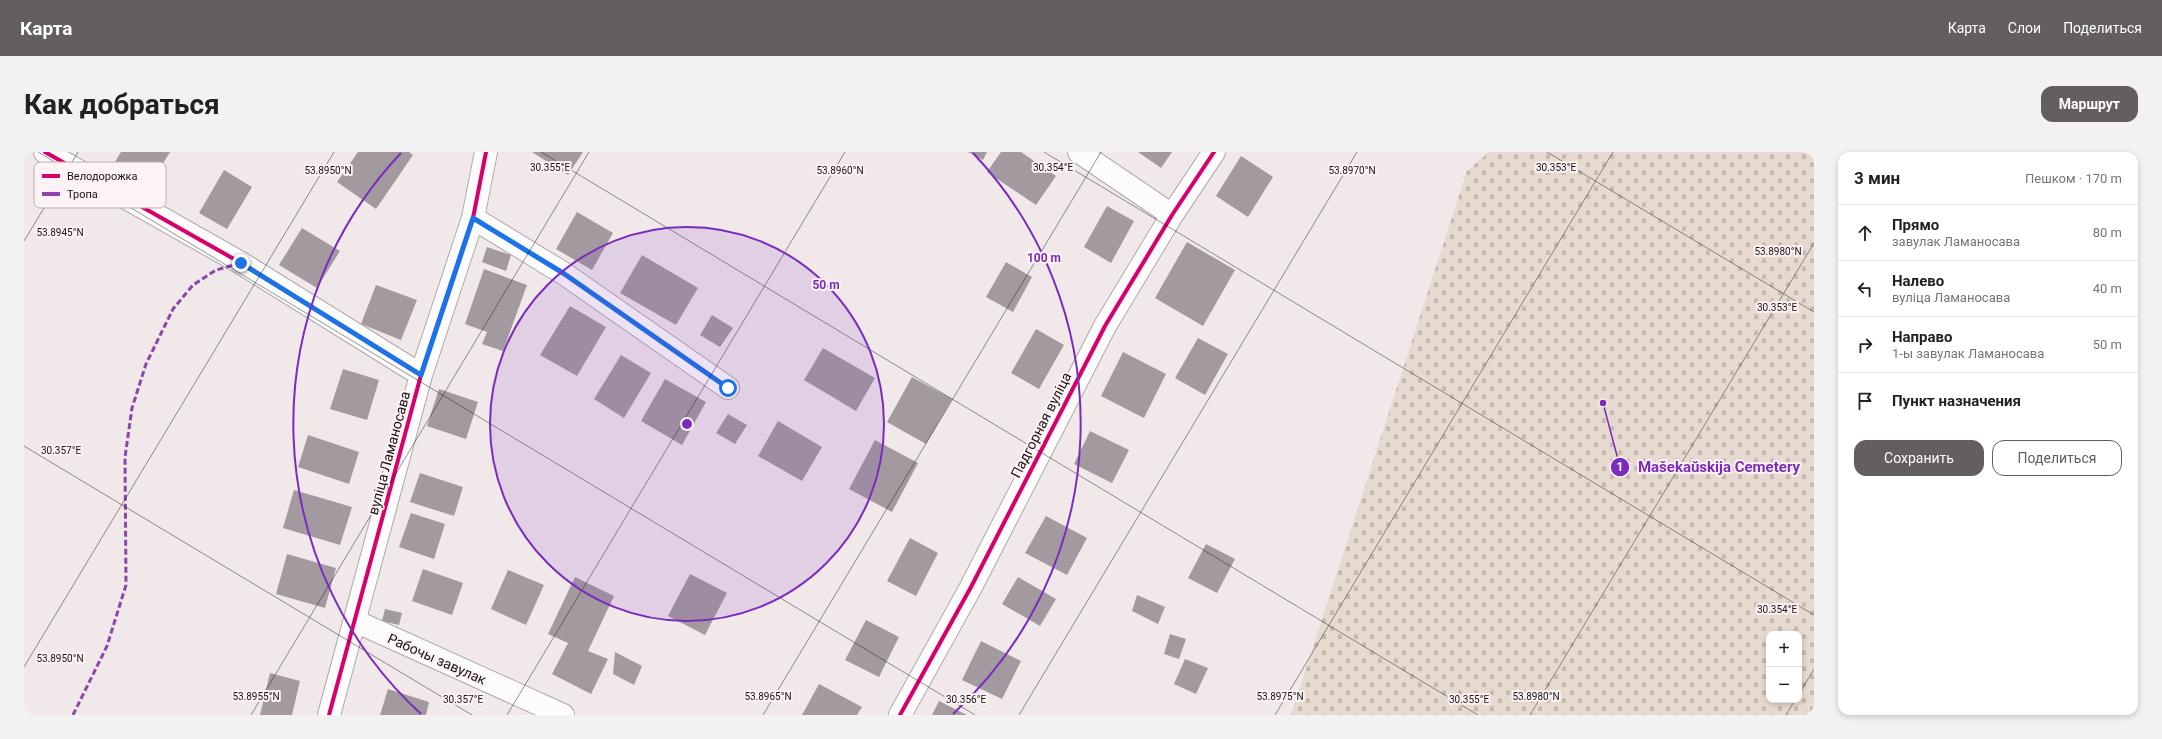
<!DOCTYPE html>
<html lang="ru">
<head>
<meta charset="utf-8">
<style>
	body { margin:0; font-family:Roboto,sans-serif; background:#f2f2f2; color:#202124 }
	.controls { position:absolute; right:12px; bottom:12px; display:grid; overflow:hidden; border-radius:8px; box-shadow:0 2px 6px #0003 }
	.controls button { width:36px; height:36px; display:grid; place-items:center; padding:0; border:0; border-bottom:1px solid #e0e0e0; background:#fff; color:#202124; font:20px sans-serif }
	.stop { position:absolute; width:12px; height:12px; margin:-9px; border:3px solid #1a73e8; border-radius:50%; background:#fff }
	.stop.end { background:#1a73e8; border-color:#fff; box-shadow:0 1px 4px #0008 }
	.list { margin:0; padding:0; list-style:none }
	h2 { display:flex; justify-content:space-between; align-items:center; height:52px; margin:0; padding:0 16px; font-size:17px }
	h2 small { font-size:13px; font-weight:400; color:#757577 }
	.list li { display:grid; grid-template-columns:26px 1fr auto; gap:12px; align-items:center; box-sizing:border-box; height:56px; padding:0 16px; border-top:1px solid #e0e0e0 }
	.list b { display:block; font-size:15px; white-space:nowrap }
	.list p { margin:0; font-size:13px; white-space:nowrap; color:#757577 }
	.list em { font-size:13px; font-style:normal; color:#757577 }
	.actions { display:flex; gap:8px; padding:12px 16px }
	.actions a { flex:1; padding:9px 0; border:1px solid #645e5f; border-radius:12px; text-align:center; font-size:14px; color:#645e5f }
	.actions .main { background:#645e5f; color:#fff }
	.icon { flex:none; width:22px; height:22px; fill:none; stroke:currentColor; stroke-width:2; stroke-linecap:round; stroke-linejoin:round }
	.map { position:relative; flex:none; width:1790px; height:563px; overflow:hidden; border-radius:12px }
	header { display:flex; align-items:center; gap:24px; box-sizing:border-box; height:56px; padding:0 20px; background:#645e5f; color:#fff }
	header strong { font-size:19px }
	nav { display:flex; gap:22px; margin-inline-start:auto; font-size:14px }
	.intro { display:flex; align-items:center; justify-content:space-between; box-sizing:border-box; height:96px; padding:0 24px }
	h1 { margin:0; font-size:28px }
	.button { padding:10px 18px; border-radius:12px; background:#645e5f; color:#fff; font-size:14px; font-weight:700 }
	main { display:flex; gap:24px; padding:0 24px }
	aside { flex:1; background:#fff; border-radius:12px; box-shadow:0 2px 6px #0003 }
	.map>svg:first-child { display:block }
	.cemetery { fill:url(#cemetery-stones); fill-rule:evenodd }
	.building { fill:#a39a9f }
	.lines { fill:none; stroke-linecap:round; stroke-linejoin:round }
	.minor-casing { stroke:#b0a9aa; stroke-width:24 }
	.minor { stroke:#fdfcfc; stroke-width:22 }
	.quiet { stroke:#8e44ad; stroke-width:3; stroke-dasharray:6 3; stroke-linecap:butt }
	.cycleway-casing { stroke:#fdf3f5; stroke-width:6 }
	.cycleway { stroke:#d6006c; stroke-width:4 }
	.route { stroke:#1a73e8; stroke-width:5 }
	.ticks { fill:none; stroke:#191315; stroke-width:1; stroke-opacity:0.45 }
	.ring { fill:none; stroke:#7b2cbf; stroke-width:2 }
	.labels { text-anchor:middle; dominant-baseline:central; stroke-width:4; stroke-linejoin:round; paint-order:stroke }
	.street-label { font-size:14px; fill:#191315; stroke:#fdf3f5 }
	.key { fill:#fdf3f5; stroke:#b9b0b2; stroke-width:1 }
	.key-label { font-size:11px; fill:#191315 }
	.ticks-label { font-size:10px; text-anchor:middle; fill:#191315; stroke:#fdf3f5; stroke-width:4; stroke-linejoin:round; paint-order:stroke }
	.centre { fill:#7b2cbf; stroke:#fdf3f5; stroke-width:2 }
	.ring-label { font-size:12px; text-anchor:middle; font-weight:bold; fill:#7b2cbf; stroke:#fdf3f5; stroke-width:4; stroke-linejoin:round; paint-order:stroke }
	.leader { fill:none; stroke:#7b2cbf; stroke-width:1.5 }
	.callout-dot { fill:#7b2cbf; stroke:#fdf3f5; stroke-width:1.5 }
	.mark-label { font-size:12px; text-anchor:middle; font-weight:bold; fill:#fff }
	.callout-label { font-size:15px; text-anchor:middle; font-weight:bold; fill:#7b2cbf; stroke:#fdf3f5; stroke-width:4; stroke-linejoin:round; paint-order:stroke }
</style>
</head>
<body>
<header>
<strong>Карта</strong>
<nav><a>Карта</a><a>Слои</a><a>Поделиться</a></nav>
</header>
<div class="intro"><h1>Как добраться</h1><a class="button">Маршрут</a></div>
<main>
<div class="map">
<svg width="1790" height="563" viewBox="0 0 1790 563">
	<defs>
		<pattern id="cemetery-stones" width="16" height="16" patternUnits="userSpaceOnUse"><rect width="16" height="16" fill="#e6dad0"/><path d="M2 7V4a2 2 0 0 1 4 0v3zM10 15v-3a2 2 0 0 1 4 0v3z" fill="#c5bab2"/></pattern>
	</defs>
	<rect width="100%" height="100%" fill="#f0e8e9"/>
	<path class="cemetery" d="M 1465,0 L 1790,0 L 1790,563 L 1267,563 L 1443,19 ZM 1745,482 L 1775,482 L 1775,548 L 1745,548 Z"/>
	<path class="building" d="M 97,0 L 146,0 L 121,40 L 86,18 Z
		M 334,0 L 385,0 L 389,3 L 352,57 L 313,30 Z
		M 508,0 L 559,0 L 544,23 Z
		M 944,0 L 963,0 L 959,8 Z
		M 977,0 L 997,0 L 1032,24 L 1012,53 L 963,20 Z
		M 1114,0 L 1148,0 L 1137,16 Z
		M 1217,4 L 1249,25 L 1224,65 L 1192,44 Z
		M 200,18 L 228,35 L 203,77 L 175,61 Z
		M 1083,54 L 1110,69 L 1087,111 L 1060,95 Z
		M 553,60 L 589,81 L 568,118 L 532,97 Z
		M 278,76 L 316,99 L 293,136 L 255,113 Z
		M 1163,90 L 1211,118 L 1179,174 L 1131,146 Z
		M 463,95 L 487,103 L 482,119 L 458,110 Z
		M 618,103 L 674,136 L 652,173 L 596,141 Z
		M 982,110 L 1008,125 L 989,160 L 962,145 Z
		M 460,117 L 503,133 L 479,199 L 458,192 L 463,180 L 441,172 Z
		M 352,133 L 393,148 L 377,188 L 337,172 Z
		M 546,154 L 582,175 L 553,224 L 516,203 Z
		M 688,163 L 709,176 L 696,195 L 676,183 Z
		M 1012,177 L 1040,193 L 1015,237 L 987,221 Z
		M 1174,186 L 1204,202 L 1181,243 L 1151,226 Z
		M 799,196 L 851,226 L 832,259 L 780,228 Z
		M 1099,200 L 1142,222 L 1120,266 L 1077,244 Z
		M 597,203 L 627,221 L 600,266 L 570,247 Z
		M 319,217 L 355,228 L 343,268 L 306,257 Z
		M 888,225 L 928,247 L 902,292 L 863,270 Z
		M 641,227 L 682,250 L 658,293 L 617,269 Z
		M 415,237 L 454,250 L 442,287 L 403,274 Z
		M 704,262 L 723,273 L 711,292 L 692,281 Z
		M 754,269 L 798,295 L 778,329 L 734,304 Z
		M 1066,279 L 1105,298 L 1088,331 L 1050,312 Z
		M 284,283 L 335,300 L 325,332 L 274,315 Z
		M 851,288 L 894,311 L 868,360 L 825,337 Z
		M 396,321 L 439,335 L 430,364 L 386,350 Z
		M 270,338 L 328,355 L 316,393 L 259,376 Z
		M 387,361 L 421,372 L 410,407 L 375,395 Z
		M 1022,364 L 1063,386 L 1043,423 L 1001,401 Z
		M 886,386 L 914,401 L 892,444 L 863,429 Z
		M 1182,392 L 1211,407 L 1193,441 L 1164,426 Z
		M 263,402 L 312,416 L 301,456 L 252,442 Z
		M 399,417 L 439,431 L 428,463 L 388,449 Z
		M 484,418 L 520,433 L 502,473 L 467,457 Z
		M 666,422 L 703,441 L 681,483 L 644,464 Z
		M 551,425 L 590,444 L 564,499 L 584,507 L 567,542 L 528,522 L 544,491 L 524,482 Z
		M 994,425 L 1032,447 L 1016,474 L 978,452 Z
		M 1113,443 L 1141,455 L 1134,472 L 1108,459 Z
		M 361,457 L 378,461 L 375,473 L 358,469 Z
		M 842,468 L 875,485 L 855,525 L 821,508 Z
		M 1146,482 L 1162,487 L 1155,507 L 1140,502 Z
		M 957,489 L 997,509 L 978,547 L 938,528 Z
		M 591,500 L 618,514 L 610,533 L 589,522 Z
		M 1161,507 L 1184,516 L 1172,542 L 1150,532 Z
		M 246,521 L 276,529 L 268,563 L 236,563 Z
		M 795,532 L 838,555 L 833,563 L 778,563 Z
		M 364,537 L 405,550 L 402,563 L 356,563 Z
		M 915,549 L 943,563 L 908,563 Z"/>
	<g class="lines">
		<defs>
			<path id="minor" d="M 21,0 L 217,111 L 397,223
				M 1055,0 L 1148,63
				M 449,66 L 539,121 L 704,236
				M 331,469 L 539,563
				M 305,563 L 397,223 L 449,66 L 462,0
				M 876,563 L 947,435 L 1081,174 L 1148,63 L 1190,0"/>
		</defs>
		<use href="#minor" class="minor-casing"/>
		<use href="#minor" class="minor"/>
		<path class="quiet" d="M 49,563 L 83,494 L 102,433 L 101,305 L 108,256 L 122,212 L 149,157 L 169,133 L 192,118 L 217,111"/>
		<defs>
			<path id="cycleway" d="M 21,0 L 217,111 L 397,223
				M 305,563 L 397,223 L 449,66 L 462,0
				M 876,563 L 947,435 L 1081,174 L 1148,63 L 1190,0"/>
		</defs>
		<use href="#cycleway" class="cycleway-casing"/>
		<use href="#cycleway" class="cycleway"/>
	</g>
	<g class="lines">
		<path class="route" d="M 217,111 L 397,223 L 449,66 L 539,121 L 704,236"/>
	</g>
	<path class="ticks" d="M 14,0 L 951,563M 517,0 L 1454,563M 1020,0 L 1790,463M 1523,0 L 1790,160M 0,89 L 54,0M 0,294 L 448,563M 0,515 L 310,0M 1775,542 L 1790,517M 227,563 L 565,0M 483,563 L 821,0M 739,563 L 1077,0M 995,563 L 1333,0M 1251,563 L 1589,0M 1506,563 L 1790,91M 1762,563 L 1771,548"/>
	<circle cx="663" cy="272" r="197" fill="#7b2cbf" fill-opacity=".12"/>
	<g class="ring">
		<circle cx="663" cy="272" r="197"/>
		<path d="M397 562A394 394 0 0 1 377 1M949 1A394 394 0 0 1 929 562"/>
	</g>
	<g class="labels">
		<g class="street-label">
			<text transform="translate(1017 273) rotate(-63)">Падгорная вуліца</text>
			<text transform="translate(365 301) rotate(-75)">вуліца Ламаносава</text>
			<text transform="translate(413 507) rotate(24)">Рабочы завулак</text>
		</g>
	</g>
	<rect x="10" y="10" width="132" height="46" rx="6" class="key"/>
	<rect x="18" y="22" width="18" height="4" fill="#d6006c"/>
	<rect x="18" y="40" width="18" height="4" fill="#8e44ad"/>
	<g class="key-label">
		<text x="43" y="28">Велодорожка</text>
		<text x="43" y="46">Тропа</text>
	</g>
	<g class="ticks-label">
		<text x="526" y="19">30.355°E</text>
		<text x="1029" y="19">30.354°E</text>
		<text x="1532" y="19">30.353°E</text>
		<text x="304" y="22">53.8950°N</text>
		<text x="816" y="22">53.8960°N</text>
		<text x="1328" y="22">53.8970°N</text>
		<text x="36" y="84">53.8945°N</text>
		<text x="1754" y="103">53.8980°N</text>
		<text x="1753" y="159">30.353°E</text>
		<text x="37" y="302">30.357°E</text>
		<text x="1753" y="461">30.354°E</text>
		<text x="36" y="510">53.8950°N</text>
		<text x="232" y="548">53.8955°N</text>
		<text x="744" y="548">53.8965°N</text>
		<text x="1256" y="548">53.8975°N</text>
		<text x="1512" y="548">53.8980°N</text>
		<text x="439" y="551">30.357°E</text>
		<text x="942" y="551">30.356°E</text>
		<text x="1445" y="551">30.355°E</text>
	</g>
	<circle cx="663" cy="272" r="6" class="centre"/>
	<g class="ring-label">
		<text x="1020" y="110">100 m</text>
		<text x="802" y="137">50 m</text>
	</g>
	<path class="leader" d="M1579 251L1596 315"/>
	<g class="callout-dot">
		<circle cx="1579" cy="251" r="4"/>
		<circle cx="1596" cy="315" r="10"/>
	</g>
	<g class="mark-label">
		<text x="1596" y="319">1</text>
	</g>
	<g class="callout-label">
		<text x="1695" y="320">Mašekaŭskija Cemetery</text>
	</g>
</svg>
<div class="controls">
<button>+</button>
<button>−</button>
</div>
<div class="stop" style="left:704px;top:236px"></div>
<div class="stop end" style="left:217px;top:111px"></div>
</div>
<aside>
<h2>3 мин<small>Пешком · 170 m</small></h2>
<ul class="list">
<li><svg class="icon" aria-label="ahead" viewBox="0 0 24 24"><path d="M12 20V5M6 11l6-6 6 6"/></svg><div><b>Прямо</b><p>завулак Ламаносава</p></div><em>80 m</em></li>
<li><svg class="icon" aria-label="left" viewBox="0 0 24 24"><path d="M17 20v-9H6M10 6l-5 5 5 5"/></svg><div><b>Налево</b><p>вуліца Ламаносава</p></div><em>40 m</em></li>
<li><svg class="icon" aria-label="right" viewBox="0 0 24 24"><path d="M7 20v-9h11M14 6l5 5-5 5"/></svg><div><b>Направо</b><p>1-ы завулак Ламаносава</p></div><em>50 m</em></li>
<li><svg class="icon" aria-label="arrive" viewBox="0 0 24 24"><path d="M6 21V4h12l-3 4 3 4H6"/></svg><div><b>Пункт назначения</b></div></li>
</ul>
<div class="actions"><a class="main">Сохранить</a><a>Поделиться</a></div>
</aside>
</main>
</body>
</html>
